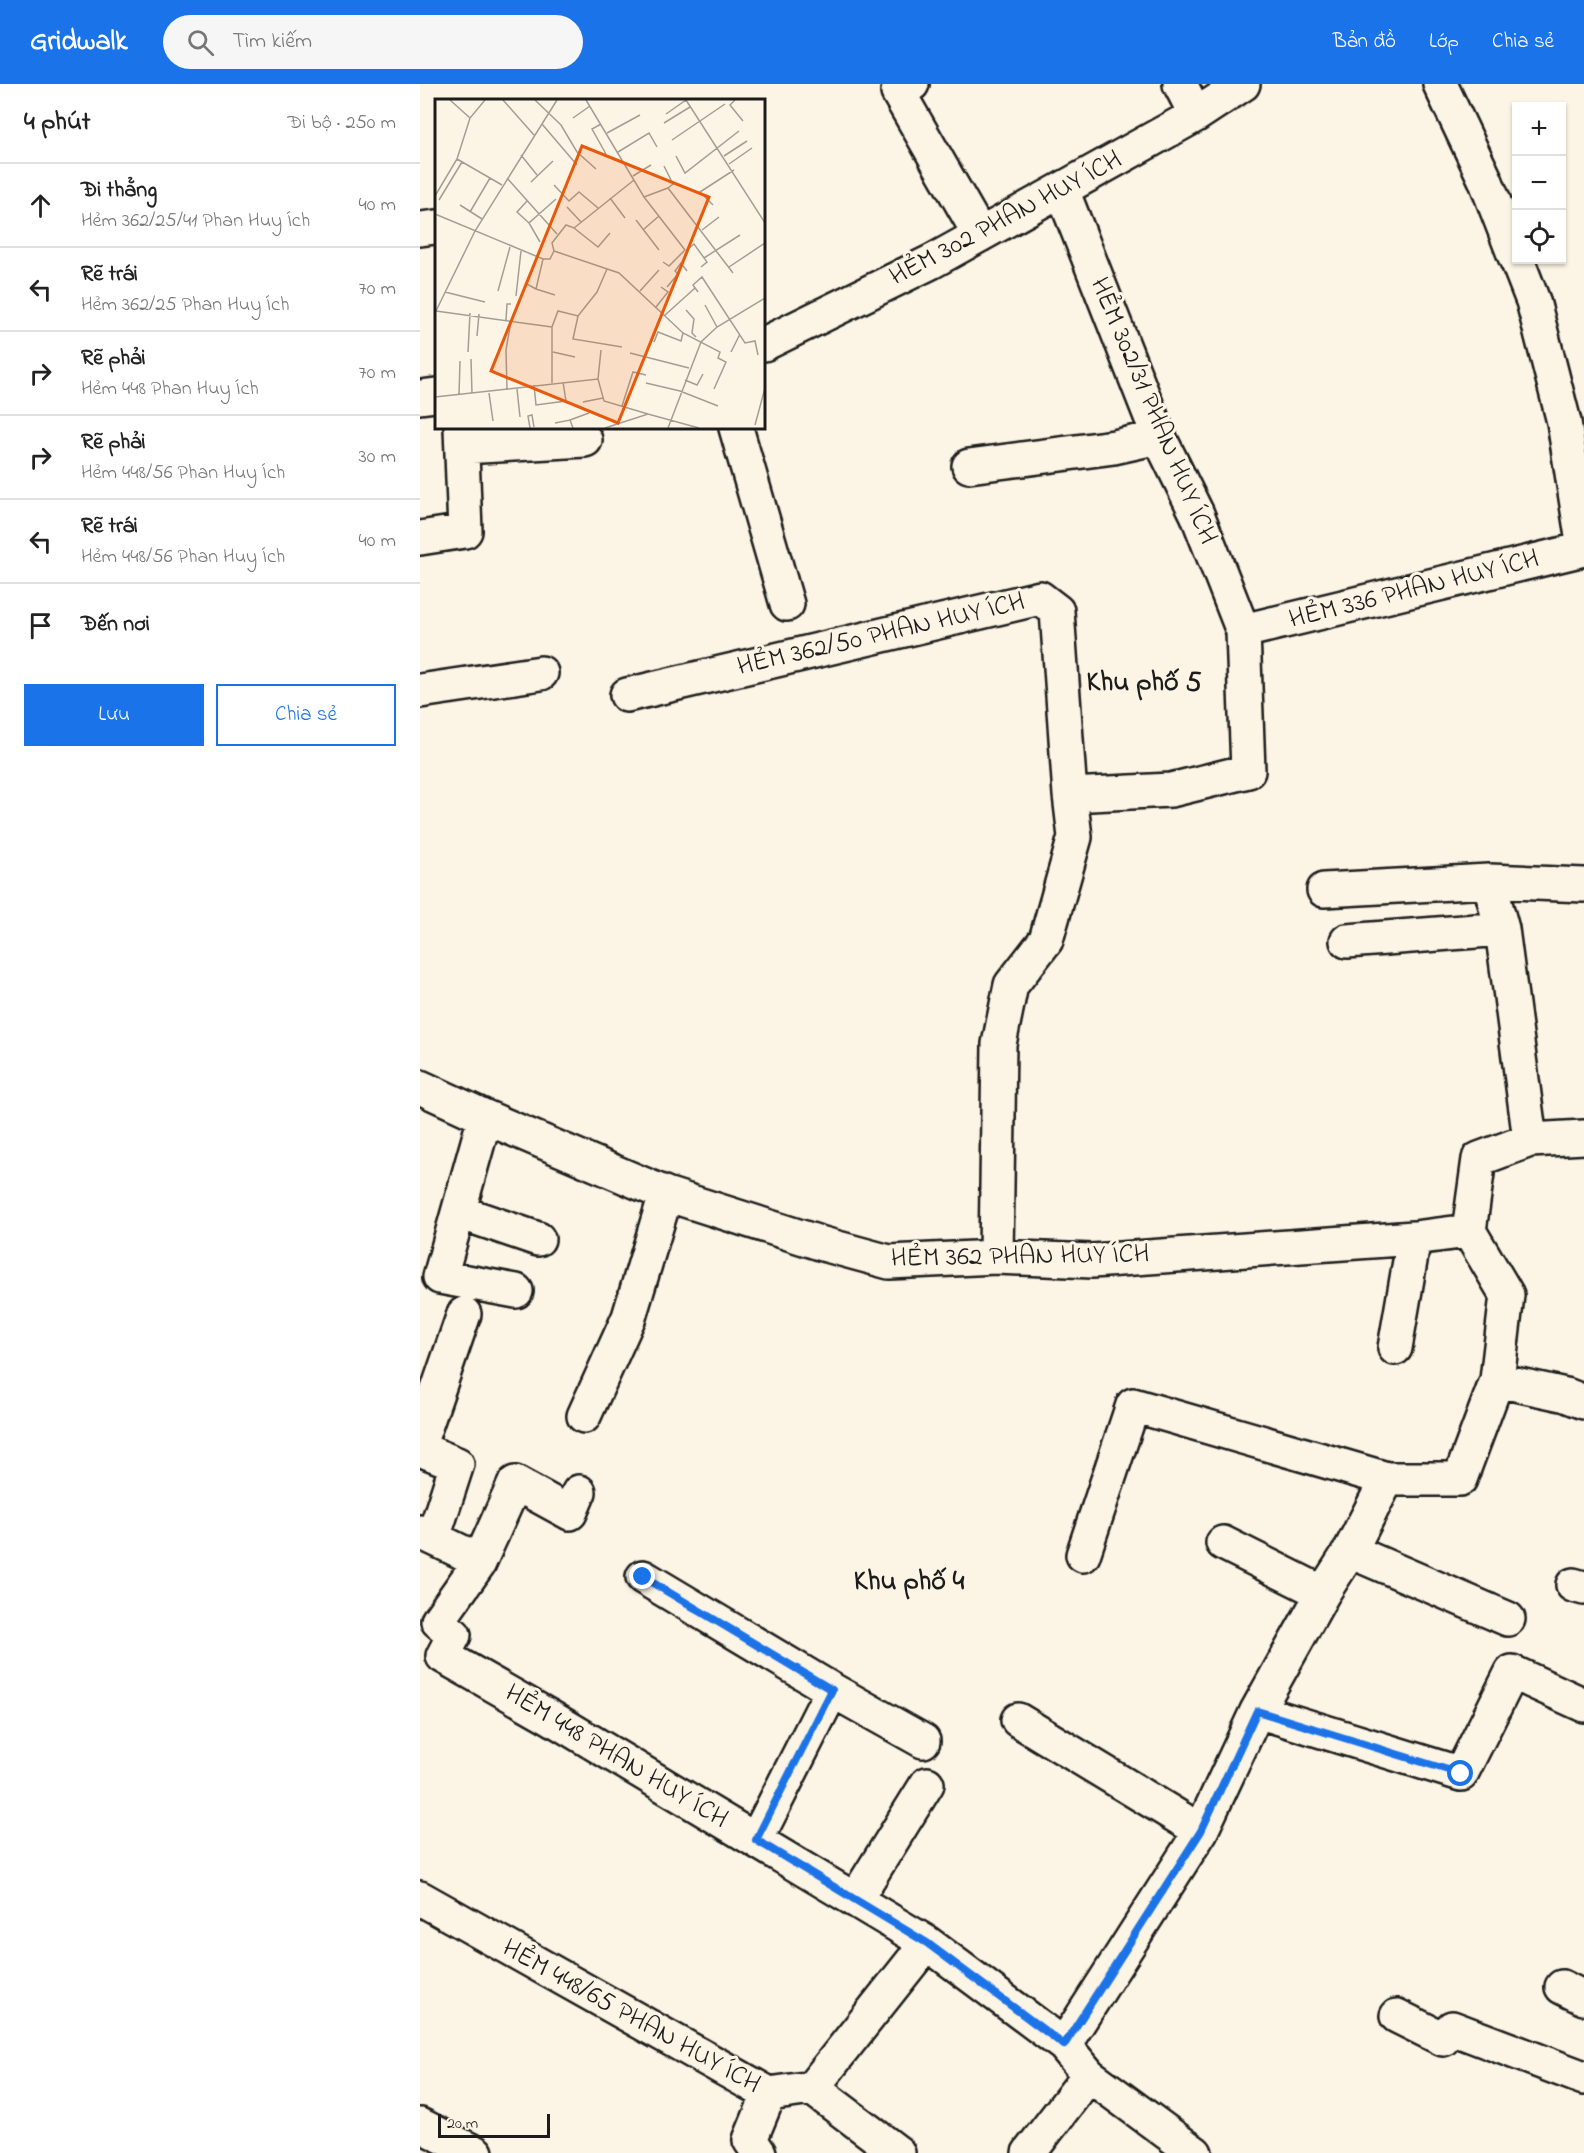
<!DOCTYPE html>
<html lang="vi">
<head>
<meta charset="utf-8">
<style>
	body { margin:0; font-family:"Indie Flower",sans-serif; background:#f6f6f6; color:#222 }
	.controls { position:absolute; right:18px; top:18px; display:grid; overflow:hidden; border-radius:0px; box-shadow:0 2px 4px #0004 }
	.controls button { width:54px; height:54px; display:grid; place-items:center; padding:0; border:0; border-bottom:2px solid #e0e0e0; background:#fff; color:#222; font:30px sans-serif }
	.scale { position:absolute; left:18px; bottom:15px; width:112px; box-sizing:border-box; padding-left:6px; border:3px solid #1c1c1c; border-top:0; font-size:16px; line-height:21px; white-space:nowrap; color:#1c1c1c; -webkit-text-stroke:4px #fcf5e5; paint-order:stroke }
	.stop { position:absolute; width:18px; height:18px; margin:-14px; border:4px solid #1a73e8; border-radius:50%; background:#fff }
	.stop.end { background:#1a73e8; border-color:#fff; box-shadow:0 2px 6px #0008 }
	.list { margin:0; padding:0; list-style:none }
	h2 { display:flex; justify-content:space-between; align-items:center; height:78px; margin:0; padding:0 24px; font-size:26px }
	h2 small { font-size:20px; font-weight:400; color:#767676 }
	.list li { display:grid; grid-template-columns:39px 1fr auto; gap:18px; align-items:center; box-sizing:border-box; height:84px; padding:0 24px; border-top:2px solid #e0e0e0 }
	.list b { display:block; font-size:22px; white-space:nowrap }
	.list p { margin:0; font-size:20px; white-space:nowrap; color:#767676 }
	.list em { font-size:20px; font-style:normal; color:#767676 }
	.actions { display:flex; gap:12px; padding:18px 24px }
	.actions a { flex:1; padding:14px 0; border:2px solid #1a73e8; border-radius:0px; text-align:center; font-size:21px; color:#1a73e8 }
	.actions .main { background:#1a73e8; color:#fff }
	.icon { flex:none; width:33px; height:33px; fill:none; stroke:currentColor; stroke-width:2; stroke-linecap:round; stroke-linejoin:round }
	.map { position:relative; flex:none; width:1164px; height:2069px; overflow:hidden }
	header { display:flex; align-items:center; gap:36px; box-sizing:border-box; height:84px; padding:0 30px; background:#1a73e8; color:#fff }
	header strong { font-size:28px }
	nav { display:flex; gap:33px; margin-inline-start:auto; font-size:21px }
	.search { width:420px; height:54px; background:#f6f6f6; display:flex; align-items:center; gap:15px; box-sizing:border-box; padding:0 21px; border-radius:33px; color:#767676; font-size:22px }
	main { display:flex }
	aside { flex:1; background:#fff }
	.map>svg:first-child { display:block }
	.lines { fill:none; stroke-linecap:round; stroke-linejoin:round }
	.minor-casing { stroke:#1c1c1c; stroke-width:38 }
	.minor { stroke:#fcf5e5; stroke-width:33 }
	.route { stroke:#1a73e8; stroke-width:8 }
	.labels { text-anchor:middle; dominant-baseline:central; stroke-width:6; stroke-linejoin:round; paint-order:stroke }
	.street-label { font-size:27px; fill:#1c1c1c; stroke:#fcf5e5 }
	.neighbourhood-label { font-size:28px; font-weight:bold; fill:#1c1c1c; stroke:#fcf5e5 }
	.inset-road { fill:none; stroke:#a29e95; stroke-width:1.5 }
	.view { fill:#e8590c; fill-opacity:0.15; stroke:#e8590c; stroke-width:3 }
	.inset-edge { fill:none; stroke:#1c1c1c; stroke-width:3 }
</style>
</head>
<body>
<header>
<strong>Gridwalk</strong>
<div class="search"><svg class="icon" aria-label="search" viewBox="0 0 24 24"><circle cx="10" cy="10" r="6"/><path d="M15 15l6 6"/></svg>Tìm kiếm</div>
<nav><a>Bản đồ</a><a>Lớp</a><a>Chia sẻ</a></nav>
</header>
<main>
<aside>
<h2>4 phút<small>Đi bộ · 250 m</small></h2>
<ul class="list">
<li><svg class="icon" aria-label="ahead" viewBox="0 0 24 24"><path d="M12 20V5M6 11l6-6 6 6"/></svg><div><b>Đi thẳng</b><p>Hẻm 362/25/41 Phan Huy Ích</p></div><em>40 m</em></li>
<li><svg class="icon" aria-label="left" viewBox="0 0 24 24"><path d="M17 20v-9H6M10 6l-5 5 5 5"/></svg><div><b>Rẽ trái</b><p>Hẻm 362/25 Phan Huy Ích</p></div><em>70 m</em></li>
<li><svg class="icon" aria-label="right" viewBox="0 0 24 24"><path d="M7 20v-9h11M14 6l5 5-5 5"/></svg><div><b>Rẽ phải</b><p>Hẻm 448 Phan Huy Ích</p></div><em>70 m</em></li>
<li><svg class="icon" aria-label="right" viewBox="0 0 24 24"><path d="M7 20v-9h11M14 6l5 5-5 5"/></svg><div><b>Rẽ phải</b><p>Hẻm 448/56 Phan Huy Ích</p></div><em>30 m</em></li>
<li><svg class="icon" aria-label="left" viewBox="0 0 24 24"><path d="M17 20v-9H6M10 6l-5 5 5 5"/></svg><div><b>Rẽ trái</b><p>Hẻm 448/56 Phan Huy Ích</p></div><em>40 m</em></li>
<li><svg class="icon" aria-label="arrive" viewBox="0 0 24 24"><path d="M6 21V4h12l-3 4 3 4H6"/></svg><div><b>Đến nơi</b></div></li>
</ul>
<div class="actions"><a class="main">Lưu</a><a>Chia sẻ</a></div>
</aside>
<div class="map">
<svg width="1164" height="2069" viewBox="0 0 1164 2069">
	<rect width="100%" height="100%" fill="#fcf5e5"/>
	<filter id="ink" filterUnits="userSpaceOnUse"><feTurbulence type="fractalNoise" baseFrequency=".0167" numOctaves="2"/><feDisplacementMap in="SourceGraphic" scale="12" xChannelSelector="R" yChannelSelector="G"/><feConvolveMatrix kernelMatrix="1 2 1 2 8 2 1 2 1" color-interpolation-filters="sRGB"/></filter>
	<g filter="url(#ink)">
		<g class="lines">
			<defs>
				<path id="minor" d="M 492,0 L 478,8 L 560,151
					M 760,0 L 776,31
					M 1020,0 L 1065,95 L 1096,175
					M 0,145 L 16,143
					M 1097,176 L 1113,217 L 1144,338 L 1164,465
					M 344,260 L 511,178 L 776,31 L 823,0
					M 0,313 L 16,311
					M 316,344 L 367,520
					M 42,363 L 165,356
					M 549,382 L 694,363 L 739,353
					M 0,454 L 45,447 L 41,344
					M 823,547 L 1164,465
					M 0,607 L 121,589
					M 207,611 L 620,514 L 637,527 L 650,711
					M 904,806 L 1069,797
					M 927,857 L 1082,845
					M 0,1003 L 65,1033 L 246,1110 L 403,1160 L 469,1178 L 576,1173 L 672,1177 L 994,1154 L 1049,1147 L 1059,1075 L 1110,1056 L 1164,1053
					M 65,1033 L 20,1193 L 96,1207
					M 1110,1056 L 1082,845 L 1069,797 L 1164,801
					M 39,1128 L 118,1155
					M 576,1173 L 579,960 L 591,901 L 626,856 L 655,753 L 650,711 L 751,706 L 828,687 L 823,547 L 777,430 L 739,353 L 642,106
					M 975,1264 L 994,1154
					M 1077,1296 L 1146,1311 L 1164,1318
					M 164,1332 L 209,1233 L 246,1110
					M 0,1358 L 44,1230
					M 0,1365 L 37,1380 L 13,1454 L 0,1448
					M 159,1408 L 150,1429 L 95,1399 L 59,1479 L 18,1537 L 34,1551 L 23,1572 L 130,1633 L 507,1859 L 644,1961 L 669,1991 L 775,2069
					M 13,1454 L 52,1473 L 59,1479
					M 803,1459 L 903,1509
					M 930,1467 L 1088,1535
					M 663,1471 L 713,1321 L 967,1395
					M 223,1493 L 412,1606 L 503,1657
					M 1153,1501 L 1164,1504
					M 837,1627 L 1041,1690 L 1092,1588 L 1164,1621
					M 598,1636 L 781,1747
					M 336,1756 L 412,1606
					M 0,1814 L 349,2010 L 392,2004 L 507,1859
					M 435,1816 L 507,1700
					M 1142,1903 L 1164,1914
					M 977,1932 L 1023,1955 L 1032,1944 L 1164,1994
					M 644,1961 L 781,1747 L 837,1627 L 903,1509 L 930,1467 L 967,1395 L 1040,1395 L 1077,1296 L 1087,1211 L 1049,1147
					M 392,2004 L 478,2069
					M 0,2041 L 56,2069
					M 339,2069 L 330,2056 L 349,2010
					M 609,2069 L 669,1991"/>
			</defs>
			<use href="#minor" class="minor-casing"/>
			<use href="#minor" class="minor"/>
		</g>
	</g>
	<g class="lines" filter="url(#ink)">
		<path class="route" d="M 223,1493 L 412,1606 L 336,1756 L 507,1859 L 644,1961 L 781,1747 L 837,1627 L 1041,1690"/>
	</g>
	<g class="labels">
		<g class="street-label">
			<text transform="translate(586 135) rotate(-28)">HẺM 302 PHAN HUY ÍCH</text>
			<text transform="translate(733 327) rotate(67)">HẺM 302/31 PHAN HUY ÍCH</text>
			<text transform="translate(994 506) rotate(-14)">HẺM 336 PHAN HUY ÍCH</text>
			<text transform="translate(461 551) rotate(-13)">HẺM 362/50 PHAN HUY ÍCH</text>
			<text transform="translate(600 1173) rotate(-1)">HẺM 362 PHAN HUY ÍCH</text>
			<text transform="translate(196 1673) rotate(31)">HẺM 448 PHAN HUY ÍCH</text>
			<text transform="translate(211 1933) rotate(29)">HẺM 448/65 PHAN HUY ÍCH</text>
		</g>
		<g class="neighbourhood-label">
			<text x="724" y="599">Khu phố 5</text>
			<text x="489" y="1498">Khu phố 4</text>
		</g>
	</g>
	<g transform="translate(15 15)">
		<rect width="330" height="330" fill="#fcf5e5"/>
		<path class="inset-road" d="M 15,1 L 35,19M 68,1 L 99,36M 100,1 L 126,26 L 142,53 L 161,70M 151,1 L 209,98 L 250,151 L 234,167 L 228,163M 251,1 L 330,124M 300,1 L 295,6 L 308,22M 231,15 L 251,1M 138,19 L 155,7M 229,24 L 255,8M 107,25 L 142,66M 166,25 L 157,30 L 171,55M 172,34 L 205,16M 237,41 L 290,5M 183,53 L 214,34 L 222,48M 86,56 L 102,76M 241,57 L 250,74 L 304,32M 289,57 L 312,42M 22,60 L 67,86M 294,65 L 317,49M 229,67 L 238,85 L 233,89M 198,77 L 216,66M 72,79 L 122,135M 96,83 L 118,62M 119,86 L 134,102 L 144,93 L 163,109M 0,97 L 22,60 L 35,19 L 50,1M 209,98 L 233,89 L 298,174M 175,99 L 190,119M 4,101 L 27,63M 92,102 L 82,113 L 94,124M 25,106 L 47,120M 278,106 L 265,93 L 299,71M 132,108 L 146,123M 35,113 L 55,79M 0,115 L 108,160 L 115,160 L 119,152 L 184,174 L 248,234 L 285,253 L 283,259 L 291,263 L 279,290M 201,121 L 224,151M 139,129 L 163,148 L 175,134M 209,130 L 224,117M 267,131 L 284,118M 105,143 L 94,124 L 121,100M 254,149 L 259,145 L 272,163 L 266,168M 119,152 L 117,144 L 131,126 L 139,129 L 199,81M 269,159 L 305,136M 294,168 L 330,144M 90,184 L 101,190 L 108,160M 232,188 L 243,175 L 240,172 L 246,164 L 252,172M 101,190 L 120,196M 63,192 L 75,148M 205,192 L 224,171M 10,193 L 50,203M 263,193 L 258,186 L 267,178 L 310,244 L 320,242 L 323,256M 81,197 L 86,152M 270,206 L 282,228M 221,208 L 233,193 L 226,188M 251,211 L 259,220 L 257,234 L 261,238M 1,212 L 117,228M 0,214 L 40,132 L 122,1M 143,217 L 138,240 L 187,248M 229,217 L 260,189M 71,221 L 72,205 L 76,205M 42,237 L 44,215M 219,243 L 223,233 L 246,242 L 248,234M 33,253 L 35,214M 118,253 L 140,258M 296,253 L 305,235M 195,254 L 254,269M 36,260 L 37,295M 163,280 L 166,251M 250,281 L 262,286 L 268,275M 117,284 L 117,228 L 123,212 L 143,217 L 162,193 L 172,170M 211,284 L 245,292 L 283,307M 99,286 L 101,306 L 131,302 L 128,283M 82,290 L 85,318M 72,291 L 71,251 L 76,222M 54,294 L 58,322M 24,296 L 25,262M 0,298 L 163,280 L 169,302 L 213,315M 148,303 L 168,299M 187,307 L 198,273 L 211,276M 135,321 L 154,314M 120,324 L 135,321 L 138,329M 320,326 L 330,289M 95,329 L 93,317 L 97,316 L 99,328M 170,329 L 213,315 L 264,329M 233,329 L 266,243 L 282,228 L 330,199"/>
		<path class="view" d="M 147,47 L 274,98 L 183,324 L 56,272 Z"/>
		<rect width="330" height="330" class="inset-edge"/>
	</g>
</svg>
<div class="controls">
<button>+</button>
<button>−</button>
<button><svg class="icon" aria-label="locate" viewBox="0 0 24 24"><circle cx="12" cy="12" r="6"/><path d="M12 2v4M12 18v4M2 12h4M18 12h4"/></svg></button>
</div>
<div class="scale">20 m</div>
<div class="stop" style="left:1041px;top:1690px"></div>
<div class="stop end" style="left:223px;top:1493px"></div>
</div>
</main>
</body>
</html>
